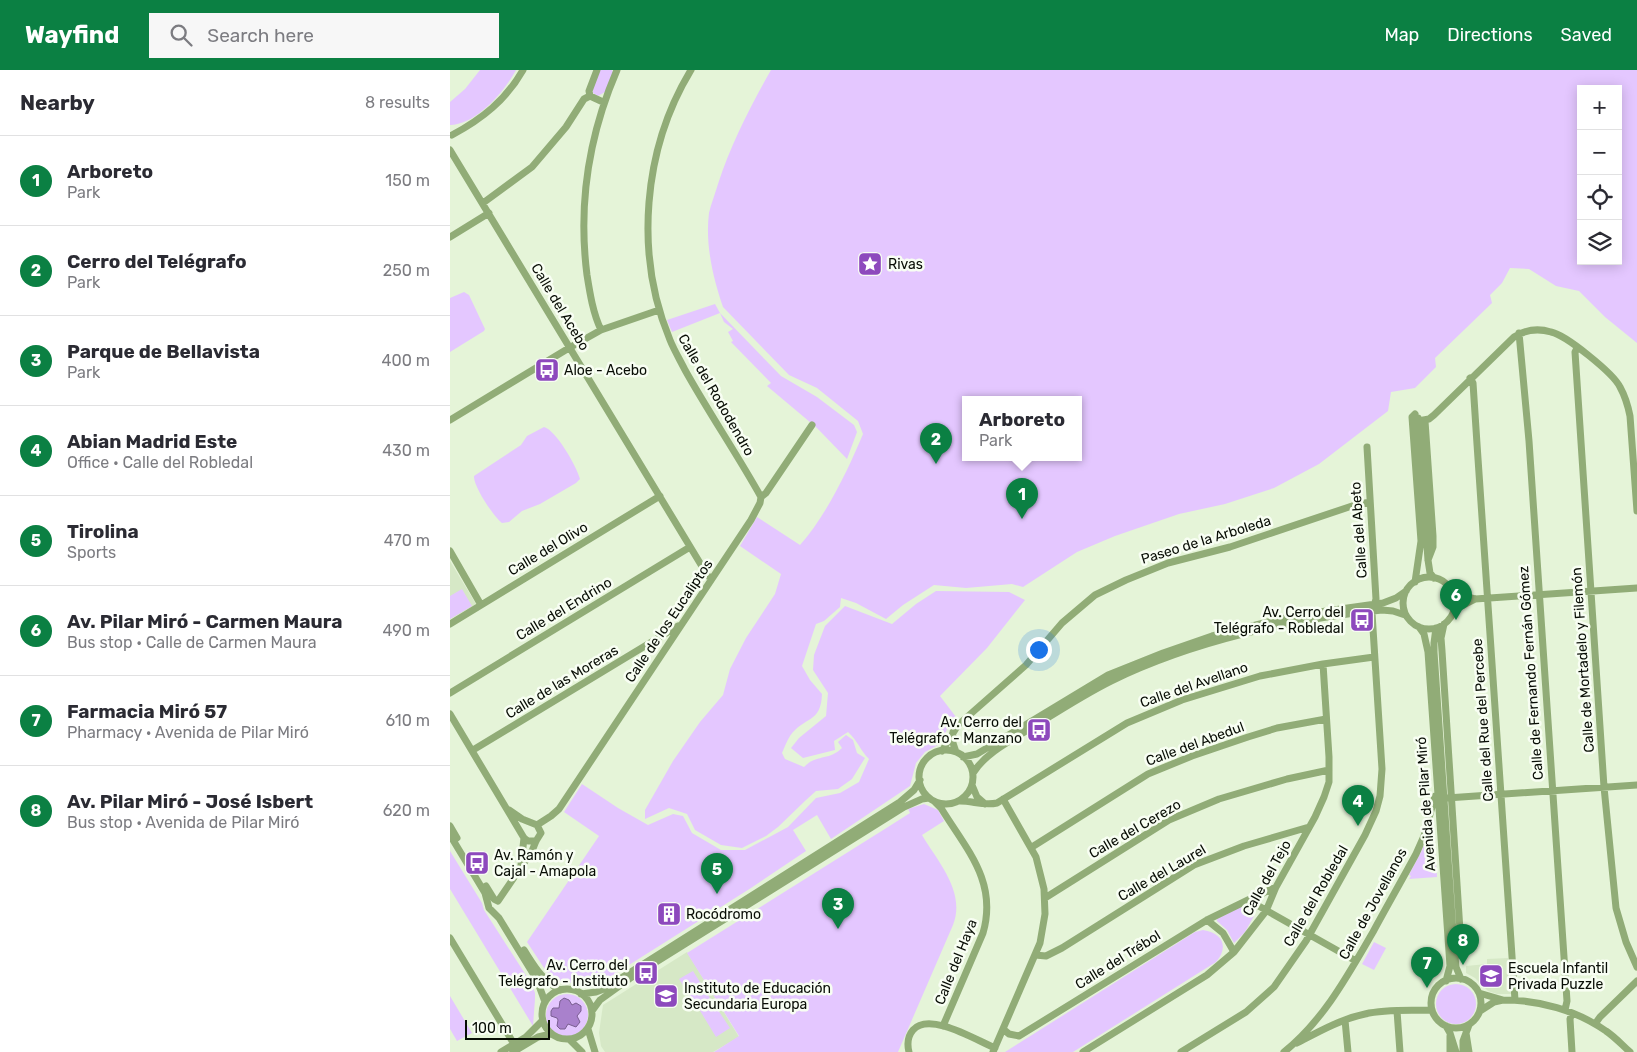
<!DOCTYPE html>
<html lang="en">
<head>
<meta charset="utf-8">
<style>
	body { margin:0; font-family:Rubik,sans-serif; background:#f7f7f7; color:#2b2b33 }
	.controls { position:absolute; right:15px; top:15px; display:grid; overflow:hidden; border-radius:0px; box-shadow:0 2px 12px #0003 }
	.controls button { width:45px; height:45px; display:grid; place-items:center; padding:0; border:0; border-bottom:1px solid #e1e1e2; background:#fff; color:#2b2b33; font:25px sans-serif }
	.scale { position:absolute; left:15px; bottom:12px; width:85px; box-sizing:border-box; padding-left:5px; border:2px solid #080d05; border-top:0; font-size:14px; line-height:18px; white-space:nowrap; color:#080d05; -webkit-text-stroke:4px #f8fef3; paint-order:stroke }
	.you { position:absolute; left:588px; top:579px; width:18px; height:18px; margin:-12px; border:4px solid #fff; border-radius:50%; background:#1a73e8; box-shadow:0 0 0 8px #1a73e833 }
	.badge { display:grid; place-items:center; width:32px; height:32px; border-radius:50%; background:#0b8043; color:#fff; font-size:16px; font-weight:700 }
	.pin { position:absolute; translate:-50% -41px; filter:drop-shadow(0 1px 2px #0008) }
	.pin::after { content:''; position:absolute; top:26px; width:18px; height:15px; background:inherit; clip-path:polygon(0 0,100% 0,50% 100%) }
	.popup { position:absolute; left:512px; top:326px; width:120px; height:65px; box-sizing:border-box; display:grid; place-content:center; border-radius:0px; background:#fff; filter:drop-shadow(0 1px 4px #0005); font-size:16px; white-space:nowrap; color:#7c7c81 }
	.popup b { font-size:19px; color:#2b2b33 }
	.popup::after { content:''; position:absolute; left:50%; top:100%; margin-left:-10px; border:10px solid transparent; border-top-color:#fff }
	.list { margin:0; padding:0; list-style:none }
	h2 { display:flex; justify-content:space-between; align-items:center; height:65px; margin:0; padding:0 20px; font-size:21px }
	h2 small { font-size:16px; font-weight:400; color:#7c7c81 }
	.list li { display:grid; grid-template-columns:32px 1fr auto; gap:15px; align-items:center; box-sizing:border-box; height:90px; padding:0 20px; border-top:1px solid #e1e1e2 }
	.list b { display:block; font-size:19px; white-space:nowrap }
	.list p { margin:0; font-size:16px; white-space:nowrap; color:#7c7c81 }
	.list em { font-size:16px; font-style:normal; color:#7c7c81 }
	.icon { flex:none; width:28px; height:28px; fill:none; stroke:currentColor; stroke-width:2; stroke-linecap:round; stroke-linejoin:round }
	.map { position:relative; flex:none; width:1187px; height:982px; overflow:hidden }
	header { display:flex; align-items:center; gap:30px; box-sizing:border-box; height:70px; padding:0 25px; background:#0b8043; color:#fff }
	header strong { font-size:24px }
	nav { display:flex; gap:28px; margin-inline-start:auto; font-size:18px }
	.search { width:350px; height:45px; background:#f7f7f7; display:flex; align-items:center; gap:12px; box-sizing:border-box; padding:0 18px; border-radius:0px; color:#7c7c81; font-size:19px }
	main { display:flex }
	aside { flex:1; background:#fff }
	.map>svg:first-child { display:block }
	.built { fill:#d6e8c6 }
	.green { fill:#e4c7ff; fill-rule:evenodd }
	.water { fill:#a981cc; stroke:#795e90 }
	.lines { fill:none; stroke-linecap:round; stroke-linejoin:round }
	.minor { stroke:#91ac77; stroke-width:7 }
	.labels { text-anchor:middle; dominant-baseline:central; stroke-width:5; stroke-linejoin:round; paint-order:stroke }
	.poi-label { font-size:14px; fill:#080d05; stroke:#f8fef3; text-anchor:start }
	.street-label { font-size:14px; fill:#080d05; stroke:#f8fef3 }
</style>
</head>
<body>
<header>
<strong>Wayfind</strong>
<div class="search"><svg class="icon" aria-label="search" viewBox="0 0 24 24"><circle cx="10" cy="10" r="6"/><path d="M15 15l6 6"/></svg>Search here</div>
<nav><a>Map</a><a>Directions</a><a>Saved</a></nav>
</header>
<main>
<aside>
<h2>Nearby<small>8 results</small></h2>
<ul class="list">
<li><span class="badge">1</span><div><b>Arboreto</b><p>Park</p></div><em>150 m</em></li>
<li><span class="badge">2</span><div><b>Cerro del Telégrafo</b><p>Park</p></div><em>250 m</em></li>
<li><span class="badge">3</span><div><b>Parque de Bellavista</b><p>Park</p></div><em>400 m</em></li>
<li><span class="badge">4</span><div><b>Abian Madrid Este</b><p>Office · Calle del Robledal</p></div><em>430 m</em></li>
<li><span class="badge">5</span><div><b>Tirolina</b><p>Sports</p></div><em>470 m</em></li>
<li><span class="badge">6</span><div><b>Av. Pilar Miró - Carmen Maura</b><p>Bus stop · Calle de Carmen Maura</p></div><em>490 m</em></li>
<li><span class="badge">7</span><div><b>Farmacia Miró 57</b><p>Pharmacy · Avenida de Pilar Miró</p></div><em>610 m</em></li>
<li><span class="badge">8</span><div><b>Av. Pilar Miró - José Isbert</b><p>Bus stop · Avenida de Pilar Miró</p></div><em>620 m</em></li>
</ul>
</aside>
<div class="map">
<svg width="1187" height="982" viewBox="0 0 1187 982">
	<rect width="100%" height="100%" fill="#e5f4d8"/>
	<path class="built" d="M 0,491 L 26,534 L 0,549 Z
		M 237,882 L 289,967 L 263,982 L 155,982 L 151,976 L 149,963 L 153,935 Z
		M 1058,888 L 1061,924 L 1047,924 L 1038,921 L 1025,908 L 1016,903 L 1016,896 L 1037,894 L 1037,889 Z"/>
	<path class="green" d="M 30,0 L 66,0 C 55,21 26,55 0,55 L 0,32 L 15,19 Z
		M 149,0 L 162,0 L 163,2 L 155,22 L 148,26 L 143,23 L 142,17 Z
		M 321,0 L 1187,0 L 1187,273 L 1155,247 L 1129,221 L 1106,216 L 1079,199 L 1060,198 L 1052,213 L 1040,225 L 1042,233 L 985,288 L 986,297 L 965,318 L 941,322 L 938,341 L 869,394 L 824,418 L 775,434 L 729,444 L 665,466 L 627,482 L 573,517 L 562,514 L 516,518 L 484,515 L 453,535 L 436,549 L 406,533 L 391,528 L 390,537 L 374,551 L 366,554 L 352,596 L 360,610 L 372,624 C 371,654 354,646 340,666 C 337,671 334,678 332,683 L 335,689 L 354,697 C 366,684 379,691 392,678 L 388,672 L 396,665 L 403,670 L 407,683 L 415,688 L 402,709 L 388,719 L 366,721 L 356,730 L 328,757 L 316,766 L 292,778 L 271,775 L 245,760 L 237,744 L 219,738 L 195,749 L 195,740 L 223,691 L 250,652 L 273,625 L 280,599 L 296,568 L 325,524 L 331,504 L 290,476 L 307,447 L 350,475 C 376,446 398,400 413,364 L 408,351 L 367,318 L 339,305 L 273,237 C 263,208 255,174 259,143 C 261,134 265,124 268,114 C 281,74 300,37 321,0 ZM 1131,19 L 1168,19 L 1168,191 L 1131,191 ZM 628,330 L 628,388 L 516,388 L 516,330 Z
		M 14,222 L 19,225 L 35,259 L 34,261 L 0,282 L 0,228 Z
		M 265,234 L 270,243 L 331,306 L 367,327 L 404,355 L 407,362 L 397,389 L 367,358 L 317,316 L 321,313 L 281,272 L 283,271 L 278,262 L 283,259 L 274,252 L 270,243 L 222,262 L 217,250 Z
		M 94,357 C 106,360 127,397 130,409 L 126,413 L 90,434 L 72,441 L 59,452 L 52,453 C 44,447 23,416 24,406 L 71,375 L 77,366 Z
		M 12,519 L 22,536 L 0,549 L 0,526 Z
		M 486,521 L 559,522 L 575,530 L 537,578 L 490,626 L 506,647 L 498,657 L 493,669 L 488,675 L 475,682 L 466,693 L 460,716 L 381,769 L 367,745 L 343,760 L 356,781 L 301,818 L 152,912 L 137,918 L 123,913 L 106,911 L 98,904 L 77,872 L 149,766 L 114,742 L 132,714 L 168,738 L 198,755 L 223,744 L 233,746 L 242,763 L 271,780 L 295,780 L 338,757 L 366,728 L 390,723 L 409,712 L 419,689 C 410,680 408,671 398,662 L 384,671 L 385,680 L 353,688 L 341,678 L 349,668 L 376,646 L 378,623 L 363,600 L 364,585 L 375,556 L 395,536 L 442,554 L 466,534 Z
		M 474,734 L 488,740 L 494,751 L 472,765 C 488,792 516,822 503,855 L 448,982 L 264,982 L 289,966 L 237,883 L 438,757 L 460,743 L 458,739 Z
		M 983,753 L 987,807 L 959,809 L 961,806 L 959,805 L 972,780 Z
		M 0,781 L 32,833 L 34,840 L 81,913 L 85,923 L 85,929 L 83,956 L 0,819 Z
		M 791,837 L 801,839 L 804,846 L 795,862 L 784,873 L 777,860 L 767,851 L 767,849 Z
		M 753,860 C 773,863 779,877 766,892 L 623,982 L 555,982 L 745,862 Z
		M 924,872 L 936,878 L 924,900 L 912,894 Z
		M 243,901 L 260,928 L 247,937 L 229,909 Z
		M986 934a20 20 0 1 1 40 0a20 20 0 1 1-40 0Z
		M96 945a21 21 0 1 1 42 0a21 21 0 1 1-42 0Z
		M 0,926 L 22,963 L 7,971 L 0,959 Z
		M 262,931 L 280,958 L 266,967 L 249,939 Z"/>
	<path class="water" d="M 114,928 L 119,930 L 122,935 L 126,933 L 131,936 L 131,941 L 127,946 L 130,952 L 126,957 L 118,954 L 115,959 L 110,959 L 107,956 L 108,950 L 107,948 L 101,946 L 101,941 L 103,938 L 109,938 L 110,931 Z"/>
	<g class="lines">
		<path class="minor" d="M 241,0 C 193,79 184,184 220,270 C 224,280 230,290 235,300 C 259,343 287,384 311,427
			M 140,26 L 153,32
			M 2,65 C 32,49 56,30 73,0
			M 0,80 L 253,498 L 258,506 L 262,508
			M 33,133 L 82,97 L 116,57 L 134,29 L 140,26 L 139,21 L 147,0
			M 0,167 L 39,143
			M 151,260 C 143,243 140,224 137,205 C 128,135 139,65 167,0
			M 1069,263 L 1079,371 L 1117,931 L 1115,940
			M 1127,278 L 1125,282 L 1154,717 L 1166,838 L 1176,872 L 1187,897
			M 1020,308 L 1023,313 L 1027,374 L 1065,930
			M 965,344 L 962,347 L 971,471 L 965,512
			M 968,348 L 978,490 L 980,503 L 984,508
			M 0,350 L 119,278 L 151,260 L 209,240
			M 968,351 L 979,349 L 984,345 L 1064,267 C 1075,260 1088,258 1101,262 C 1116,265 1163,303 1170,317 C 1175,326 1178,336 1180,346 L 1187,441
			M 975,351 L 983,466 L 983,477 L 978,490
			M 0,481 L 31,535
			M953 533a26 26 0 1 1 52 0a26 26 0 1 1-52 0Z
			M 1002,523 L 1025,529 L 1187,518
			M 1003,543 L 1007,538 L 1025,529
			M 0,554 L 210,426
			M 994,554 L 991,568 L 992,581 L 1011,876 L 1011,880 L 1005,888
			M 969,557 L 974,564 L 978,582 L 1000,896 L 996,911
			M 986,558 L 984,573 L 984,582 L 1004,877 L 1006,897 L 1011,909
			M 0,623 L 240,477
			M 0,644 L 74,768 L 78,771 L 86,771
			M 503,662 L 503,673 L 506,682
			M 23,680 L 228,556
			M469 707a27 27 0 1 1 54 0a27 27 0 1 1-54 0Z
			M 492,681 L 508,655 L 576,595 L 612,553 L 645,525 L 676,510 L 718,493 L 780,477 L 905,435 L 920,432
			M 513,687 L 527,684 L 658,605 L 713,583 L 762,566 L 818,552 L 848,545 L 933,533 L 946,528 L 956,521
			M 523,703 C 537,681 564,669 586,655 C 610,640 635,624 661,611 C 743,571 842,549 932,540 L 943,541 L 955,545
			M 522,715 L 527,727 L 535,734
			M 997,728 L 1187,715
			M 510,731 C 523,731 534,736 547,733 L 677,653 L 732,630 L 810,606 L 873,594 L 924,587
			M 485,732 L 491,738 C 516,779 548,811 533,863 L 493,956
			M 87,755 L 101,746 L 109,739 L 301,450 L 310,433 L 311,427 L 316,423 L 362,355
			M 0,756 L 7,768
			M 0,765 L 35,823 L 39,838 L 49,848 L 87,910 L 95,932
			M 582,777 L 698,704 L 742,686 L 798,667 L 827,658 L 876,649
			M 71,795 L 74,768
			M 36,816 L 44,829 L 48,831
			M 595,828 L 719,750 L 769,729 L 837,709 L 879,700
			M 798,830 L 826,817
			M 48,831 L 82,781 L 86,771 L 91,763 L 87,755 L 72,749 L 59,740
			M 757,850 L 773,863 L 784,882
			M 0,868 L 64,974
			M 74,880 C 85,897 92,910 110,920
			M 585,885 L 596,886 L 612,878 L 744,795 L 794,776 L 859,757
			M981 933a25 25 0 1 1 50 0a25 25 0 1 1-50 0Z
			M92 944a25 25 0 1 1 50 0a25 25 0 1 1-50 0Z
			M 1029,923 L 1053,930 L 1044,932 L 1030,941
			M 131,924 L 146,922 L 154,919 L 450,732 L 464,720 L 470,710
			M 1053,930 C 1089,930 1126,940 1156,961 C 1165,967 1172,975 1180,982
			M 142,941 L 150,930 L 182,907 L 454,737 L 472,729 L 479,728
			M 947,941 L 950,982
			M 895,950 L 898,982
			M 1145,954 L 1150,947 L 1187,911
			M 996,956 L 1000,963 L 1006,982
			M 138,959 L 145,982
			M 553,959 L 559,964 L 569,966 L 757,850 L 798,830 L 906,891
			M 1016,963 L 1019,982
			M 1000,966 L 1000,982
			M 120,970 L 132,982
			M 847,973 C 868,962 891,949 915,944 C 937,939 960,941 982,940
			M 51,982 L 76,967 L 92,951
			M 63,982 L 88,967 L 101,964
			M 459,982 C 457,974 457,967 463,960 C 479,941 526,970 545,978
			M 543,982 L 590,873 L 595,844 L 594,819 L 586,787 L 553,729
			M 633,982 L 757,905 L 784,882 L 816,841 L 826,817 L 865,747 L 874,727 L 879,712 L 879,687 L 873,594
			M 731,982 L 796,942 L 824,917 L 856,871 L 915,765 L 926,741 L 930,726 L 932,699 L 922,543 L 926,529 L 917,377
			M 834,982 C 873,951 898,905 923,862 C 937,836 952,810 966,784 L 974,766 L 985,726
			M 1013,982 L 1013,971 L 1019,955
			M 1122,982 L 1120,949 L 1122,943"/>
	</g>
	<defs>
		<symbol id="sight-square" viewBox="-11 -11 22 22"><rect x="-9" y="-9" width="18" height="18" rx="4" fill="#8d49bd" stroke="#f8fef3"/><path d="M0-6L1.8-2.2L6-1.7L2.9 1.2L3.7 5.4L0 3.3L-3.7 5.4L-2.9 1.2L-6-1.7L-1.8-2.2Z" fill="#fff"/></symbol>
		<symbol id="bus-square" viewBox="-11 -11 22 22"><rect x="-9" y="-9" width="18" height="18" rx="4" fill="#8d49bd" stroke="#f8fef3"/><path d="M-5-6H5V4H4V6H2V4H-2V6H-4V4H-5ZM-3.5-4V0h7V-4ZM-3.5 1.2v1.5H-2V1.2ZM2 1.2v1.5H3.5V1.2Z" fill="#fff"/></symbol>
		<symbol id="building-square" viewBox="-11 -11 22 22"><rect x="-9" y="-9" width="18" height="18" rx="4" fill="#8d49bd" stroke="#f8fef3"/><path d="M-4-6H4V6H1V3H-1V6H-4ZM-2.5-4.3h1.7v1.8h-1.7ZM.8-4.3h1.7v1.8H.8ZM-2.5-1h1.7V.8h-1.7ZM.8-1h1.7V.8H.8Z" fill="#fff"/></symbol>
		<symbol id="school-square" viewBox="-11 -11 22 22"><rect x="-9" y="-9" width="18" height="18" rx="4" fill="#8d49bd" stroke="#f8fef3"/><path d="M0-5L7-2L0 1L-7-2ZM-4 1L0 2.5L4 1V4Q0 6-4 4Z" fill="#fff"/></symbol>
	</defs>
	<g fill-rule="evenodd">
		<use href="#sight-square" x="406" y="180" width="28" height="28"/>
		<use href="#bus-square" x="83" y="286" width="28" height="28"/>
		<use href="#bus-square" x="898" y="536" width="28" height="28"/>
		<use href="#bus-square" x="575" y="646" width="28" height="28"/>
		<use href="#bus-square" x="13" y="779" width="28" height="28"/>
		<use href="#building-square" x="205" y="830" width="28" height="28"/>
		<use href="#bus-square" x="182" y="889" width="28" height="28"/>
		<use href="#school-square" x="1027" y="892" width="28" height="28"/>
		<use href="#school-square" x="202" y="912" width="28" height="28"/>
	</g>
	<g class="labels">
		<g class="poi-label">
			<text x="438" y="194">Rivas</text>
			<text x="114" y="300">Aloe - Acebo</text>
			<text x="894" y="542" text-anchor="end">Av. Cerro del<tspan x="894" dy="16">Telégrafo - Robledal</tspan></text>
			<text x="572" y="652" text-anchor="end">Av. Cerro del<tspan x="572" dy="16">Telégrafo - Manzano</tspan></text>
			<text x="44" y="785">Av. Ramón y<tspan x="44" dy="16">Cajal - Amapola</tspan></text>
			<text x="236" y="844">Rocódromo</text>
			<text x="178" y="895" text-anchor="end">Av. Cerro del<tspan x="178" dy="16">Telégrafo - Instituto</tspan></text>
			<text x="1058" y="898">Escuela Infantil<tspan x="1058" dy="16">Privada Puzzle</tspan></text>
			<text x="234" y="918">Instituto de Educación<tspan x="234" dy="16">Secundaria Europa</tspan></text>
		</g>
		<g class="street-label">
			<text transform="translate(110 237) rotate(59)">Calle del Acebo</text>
			<text transform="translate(266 325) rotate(60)">Calle del Rododendro</text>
			<text transform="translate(909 460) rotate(-94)">Calle del Abeto</text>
			<text transform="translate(756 470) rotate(-17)">Paseo de la Arboleda</text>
			<text transform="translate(98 479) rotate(-31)">Calle del Olivo</text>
			<text transform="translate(114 539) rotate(-31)">Calle del Endrino</text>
			<text transform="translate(219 551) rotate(-56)">Calle de los Eucaliptos</text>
			<text transform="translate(1133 590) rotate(-94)">Calle de Mortadelo y Filemón</text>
			<text transform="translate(1081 603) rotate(-94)">Calle de Fernando Fernán Gómez</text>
			<text transform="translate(112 612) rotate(-31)">Calle de las Moreras</text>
			<text transform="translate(744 615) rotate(-19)">Calle del Avellano</text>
			<text transform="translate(1033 650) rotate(-94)">Calle del Rue del Percebe</text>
			<text transform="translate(745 674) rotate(-20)">Calle del Abedul</text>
			<text transform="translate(976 734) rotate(-94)">Avenida de Pilar Miró</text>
			<text transform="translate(685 759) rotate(-30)">Calle del Cerezo</text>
			<text transform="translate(712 803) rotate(-30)">Calle del Laurel</text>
			<text transform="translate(817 808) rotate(-61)">Calle del Tejo</text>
			<text transform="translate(866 826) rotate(-60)">Calle del Robledal</text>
			<text transform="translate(923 834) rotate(-61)">Calle de Jovellanos</text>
			<text transform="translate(668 890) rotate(-32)">Calle del Trébol</text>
			<text transform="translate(506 892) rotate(-68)">Calle del Haya</text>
		</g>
	</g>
</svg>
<div class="controls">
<button>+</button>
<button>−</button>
<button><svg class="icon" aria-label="locate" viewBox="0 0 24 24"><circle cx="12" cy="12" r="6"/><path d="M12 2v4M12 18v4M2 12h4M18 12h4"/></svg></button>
<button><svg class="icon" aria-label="layers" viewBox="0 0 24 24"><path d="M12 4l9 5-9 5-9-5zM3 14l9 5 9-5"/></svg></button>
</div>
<div class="scale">100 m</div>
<div class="you"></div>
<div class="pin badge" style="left:572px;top:449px">1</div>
<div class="popup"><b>Arboreto</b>Park</div>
<div class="pin badge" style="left:486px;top:394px">2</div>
<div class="pin badge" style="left:388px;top:859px">3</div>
<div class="pin badge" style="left:908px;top:756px">4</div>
<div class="pin badge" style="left:267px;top:824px">5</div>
<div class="pin badge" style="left:1006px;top:550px">6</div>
<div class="pin badge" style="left:977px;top:918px">7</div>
<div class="pin badge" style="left:1013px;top:895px">8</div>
</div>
</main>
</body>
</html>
